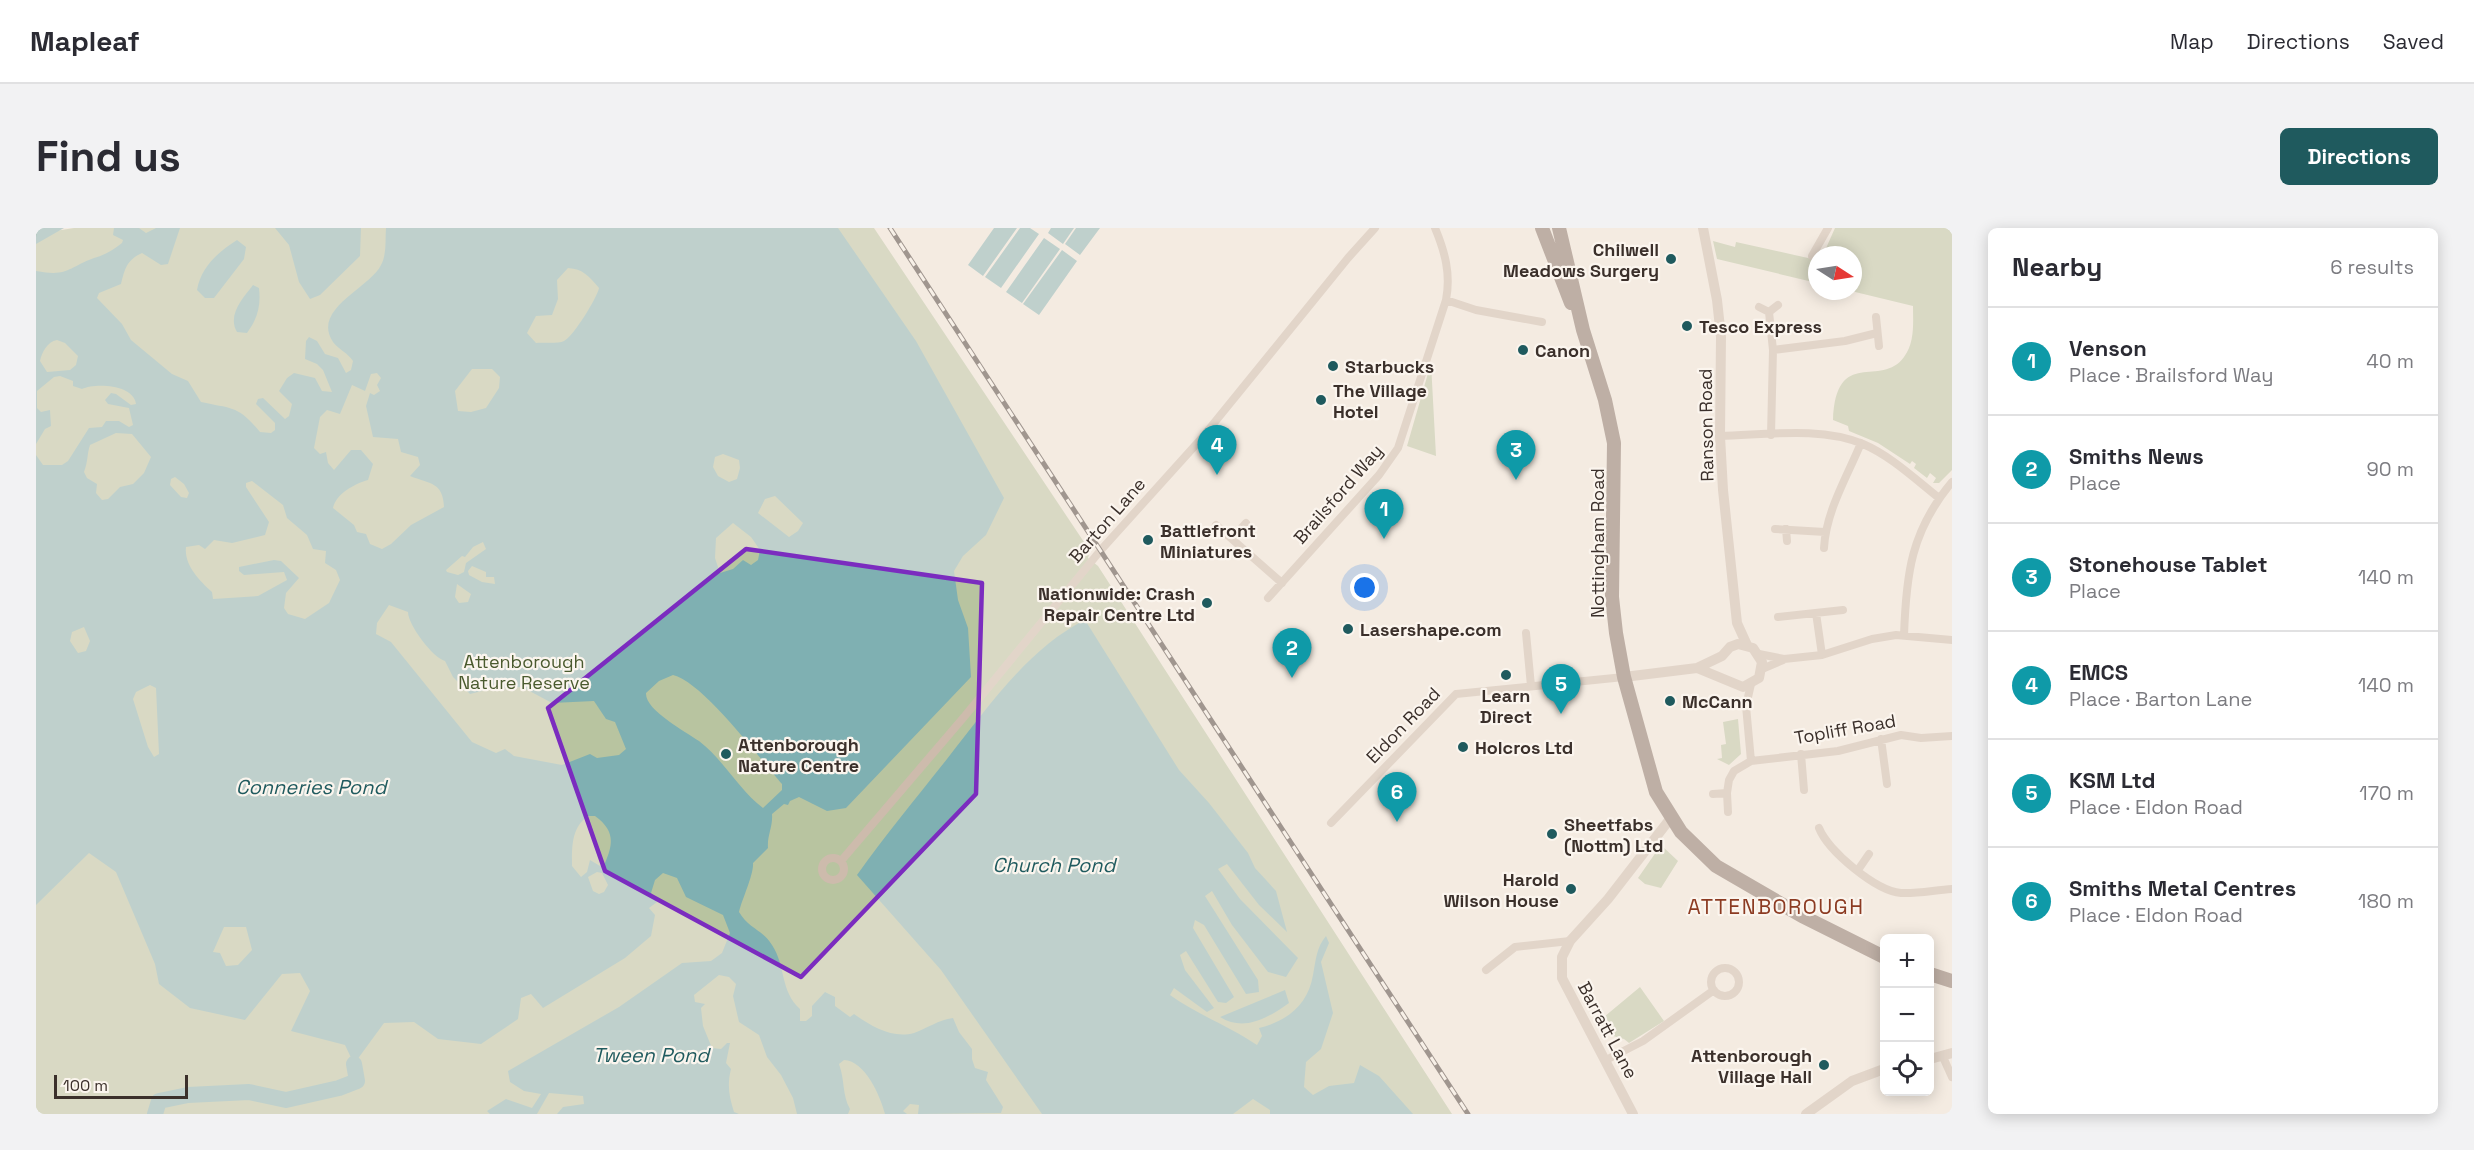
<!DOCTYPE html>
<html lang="en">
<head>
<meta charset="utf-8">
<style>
	body { margin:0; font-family:"Space Grotesk",sans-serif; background:#f2f2f3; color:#2b2b33 }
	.controls { position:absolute; right:18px; bottom:18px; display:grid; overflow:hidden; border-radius:9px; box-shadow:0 3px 15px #0003 }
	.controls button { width:54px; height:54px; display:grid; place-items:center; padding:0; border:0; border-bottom:2px solid #e1e1e2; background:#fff; color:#2b2b33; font:30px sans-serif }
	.compass { position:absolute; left:1772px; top:18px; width:54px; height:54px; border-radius:50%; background:#fff; box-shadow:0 3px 15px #0003; rotate:102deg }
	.scale { position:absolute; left:18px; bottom:15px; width:134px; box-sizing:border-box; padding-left:6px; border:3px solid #3b302b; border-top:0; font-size:16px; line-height:21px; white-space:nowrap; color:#3b302b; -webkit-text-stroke:4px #fbf5ee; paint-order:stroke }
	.you { position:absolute; left:1329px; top:360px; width:21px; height:21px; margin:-15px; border:4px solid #fff; border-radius:50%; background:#1a73e8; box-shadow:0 0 0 9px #1a73e833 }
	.badge { display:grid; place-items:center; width:39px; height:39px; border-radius:50%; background:#1f5a5e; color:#fff; font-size:20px; font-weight:700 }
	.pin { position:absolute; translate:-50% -50px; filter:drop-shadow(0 2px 3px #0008) }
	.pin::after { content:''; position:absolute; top:32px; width:21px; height:18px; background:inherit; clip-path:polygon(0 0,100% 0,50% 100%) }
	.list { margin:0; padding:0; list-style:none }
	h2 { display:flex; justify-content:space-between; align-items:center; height:78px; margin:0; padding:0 24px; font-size:26px }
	h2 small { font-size:20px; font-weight:400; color:#7c7c81 }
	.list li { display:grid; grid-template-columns:39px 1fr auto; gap:18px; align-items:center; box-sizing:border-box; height:108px; padding:0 24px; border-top:2px solid #e1e1e2 }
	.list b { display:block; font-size:22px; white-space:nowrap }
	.list p { margin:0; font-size:20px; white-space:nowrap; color:#7c7c81 }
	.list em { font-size:20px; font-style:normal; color:#7c7c81 }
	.icon { flex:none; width:33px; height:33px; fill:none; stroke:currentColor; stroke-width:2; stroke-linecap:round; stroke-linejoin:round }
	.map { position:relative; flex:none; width:1916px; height:886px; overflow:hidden; border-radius:9px }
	header { display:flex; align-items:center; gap:36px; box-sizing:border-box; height:84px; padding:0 30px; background:#fff; border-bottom:2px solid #e1e1e2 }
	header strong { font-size:28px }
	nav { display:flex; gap:33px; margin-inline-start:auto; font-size:21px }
	.intro { display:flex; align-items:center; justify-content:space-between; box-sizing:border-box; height:144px; padding:0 36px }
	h1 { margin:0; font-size:42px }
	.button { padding:15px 27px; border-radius:9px; background:#1f5a5e; color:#fff; font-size:21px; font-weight:700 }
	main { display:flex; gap:36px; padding:0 36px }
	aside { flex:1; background:#fff; border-radius:9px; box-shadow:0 3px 15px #0003 }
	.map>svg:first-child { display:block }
	.green { fill:#b8c4a0 }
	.water { fill:#7fb0b2; fill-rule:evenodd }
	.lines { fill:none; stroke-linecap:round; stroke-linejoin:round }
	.river { stroke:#7fb0b2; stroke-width:16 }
	.minor { stroke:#cdbbac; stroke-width:8 }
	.tertiary { stroke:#cdbbac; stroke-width:10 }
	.primary { stroke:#7d675c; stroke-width:14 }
	.rail-casing { stroke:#3b302b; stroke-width:5 }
	.rail { stroke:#fbf5ee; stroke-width:3; stroke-dasharray:9; stroke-linecap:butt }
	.marked { fill:none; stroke:#7b2cbf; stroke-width:4.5; stroke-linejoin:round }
	.poi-dot { fill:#1f5a5e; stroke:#fbf5ee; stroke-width:2 }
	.labels { text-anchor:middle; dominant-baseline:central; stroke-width:4.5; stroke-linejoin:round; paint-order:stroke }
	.poi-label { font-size:18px; font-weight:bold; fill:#3b302b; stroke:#fbf5ee; text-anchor:start }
	.street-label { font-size:18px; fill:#3b302b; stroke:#fbf5ee }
	.park-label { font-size:18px; fill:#4a5a2e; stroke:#fbf5ee }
	.water-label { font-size:20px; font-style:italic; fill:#1f5a5e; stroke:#fbf5ee }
	.quarter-label { font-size:21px; letter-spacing:1.5px; fill:#8c3b22; stroke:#fbf5ee }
</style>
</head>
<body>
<header>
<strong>Mapleaf</strong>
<nav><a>Map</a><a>Directions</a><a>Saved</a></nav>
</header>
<div class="intro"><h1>Find us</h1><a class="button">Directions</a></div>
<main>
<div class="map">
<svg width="1916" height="886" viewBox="0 0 1916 886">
	<rect width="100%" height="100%" fill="#f4ebe1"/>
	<path class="green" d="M 38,0 L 838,0 L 1054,323 L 1052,330 L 1062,338 L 1416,886 L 0,886 L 0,6 Z
		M 1799,0 L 1916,0 L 1916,242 L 1903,255 L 1897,255 L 1900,250 L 1894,245 L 1891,250 L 1878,240 L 1880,236 L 1876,233 L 1874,236 L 1842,215 L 1813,203 L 1812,198 L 1797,192 C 1800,118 1845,161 1868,129 C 1879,114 1877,95 1877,78 L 1815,63 L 1817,27 L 1787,27 Z
		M 1677,13 L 1699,19 L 1700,14 L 1781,32 L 1781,55 L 1681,31 Z
		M 1395,135 L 1400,228 L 1371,218 Z
		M 1702,491 L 1705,526 L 1693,537 L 1681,531 L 1686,530 L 1685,517 L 1690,516 L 1687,494 Z
		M 1625,617 L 1642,633 L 1625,660 L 1609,656 L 1602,650 Z
		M 1604,759 L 1628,793 L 1593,815 L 1588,811 L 1570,806 L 1562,794 Z"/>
	<path class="water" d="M 0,0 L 28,0 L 0,16 Z
		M 78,0 L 103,0 L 110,5 L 120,0 L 144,0 L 132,36 L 125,37 L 106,25 C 91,32 89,40 85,56 L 63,65 L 61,70 L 86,96 L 95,112 L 136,146 L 152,153 L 165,174 C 196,181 202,177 224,204 L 235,205 L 239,202 L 239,195 L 220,176 L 222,171 L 227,170 L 249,191 L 253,188 L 256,176 L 243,163 L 251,150 L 258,145 L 279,150 L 286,163 L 296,164 L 287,142 L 281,136 L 269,131 L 270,113 L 273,109 L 281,113 L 289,126 L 302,130 L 310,145 L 315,142 L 317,133 C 312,125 302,121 297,114 C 275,81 334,60 345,37 C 351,26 349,12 350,0 L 802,0 L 880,113 L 968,270 L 950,307 L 927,328 L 918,343 L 922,372 L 932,400 L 935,449 L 810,580 L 791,583 L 763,569 L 754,573 L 752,577 L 748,576 L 736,586 C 737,599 731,607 732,620 L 717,635 C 718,646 706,671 703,684 C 713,701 726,701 736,717 C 750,738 744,763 764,781 L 764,793 L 770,793 L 776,788 L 776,778 L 789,764 L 799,769 L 799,778 L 814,789 L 818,786 C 835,798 856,811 878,805 C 892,800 902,792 917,790 L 923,804 L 936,821 L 936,831 L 939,840 L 952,844 L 950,852 L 967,879 L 965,885 L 882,886 L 883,877 L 874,876 L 867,883 L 871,886 L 849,886 C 844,867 829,833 808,832 L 803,836 C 809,852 806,867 814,881 L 812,886 L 761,886 L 757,870 L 745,847 L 731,829 L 723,807 L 703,794 L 697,768 L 700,756 L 693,749 L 683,747 L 658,767 L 659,774 L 669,776 L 665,780 L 667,798 L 676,820 L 685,821 L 691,815 L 694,815 L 690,835 L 695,841 C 691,857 693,868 698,884 L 703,886 L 521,886 L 527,879 L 548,876 L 547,868 L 513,865 L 501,886 L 454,886 L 451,883 L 470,871 L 496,880 L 505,866 L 488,863 L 474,854 L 472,843 L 583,779 L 646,735 L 675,733 L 686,725 L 694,705 L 687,687 L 650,669 L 641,650 L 627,645 L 619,652 L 615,665 L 621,674 L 613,680 L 619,687 L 615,708 L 589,730 L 507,780 L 495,766 L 485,770 L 482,791 L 445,816 L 402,811 L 378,794 L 348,795 L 318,836 L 309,817 L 255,803 L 274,763 L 264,745 L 246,746 L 209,792 L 154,780 L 123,756 L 119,736 L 80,644 L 53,625 L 0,677 L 0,227 L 7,237 L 26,237 L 32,233 L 53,200 L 66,199 L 70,193 L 83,193 L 93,199 L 97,197 L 93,180 L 72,176 L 69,172 L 75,165 L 80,166 L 95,177 L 100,176 C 97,156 59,155 46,161 L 37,158 L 37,153 L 24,148 L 18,149 L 1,163 L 1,180 L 5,184 L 14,182 L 15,198 L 9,201 L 0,216 L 0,43 C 32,49 31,40 58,30 C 69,27 77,22 86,15 L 87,12 L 77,7 ZM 532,40 C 547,41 553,48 563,60 C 561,70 537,109 528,113 C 522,116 507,114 500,115 L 491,105 L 500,88 L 516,87 L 522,71 L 521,52 ZM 21,112 L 29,115 L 42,128 L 40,137 L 34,142 L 11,144 L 4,133 C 6,124 11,114 21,112 ZM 436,141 L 456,141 L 464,149 L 463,160 L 450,180 L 435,184 L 422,183 L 419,163 ZM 341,145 L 345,150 L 341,157 L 344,163 L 338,167 L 334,165 L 330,178 L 337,209 L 362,211 L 365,224 L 382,229 L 384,237 L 374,248 C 394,256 407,254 408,279 L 375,297 L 355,316 L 346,321 L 334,316 L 330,306 L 321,304 L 318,297 L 297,280 C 300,266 318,256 332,252 L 337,236 L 325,222 L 315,222 L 298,242 L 292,235 L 290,224 L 284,226 L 278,220 L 284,189 L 291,182 L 304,186 L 316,157 L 329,163 L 335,146 ZM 80,205 L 96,206 L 115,229 L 108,245 L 97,256 L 84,259 L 72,271 L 66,272 L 60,265 L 61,256 L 51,250 L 48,244 C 52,234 51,226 54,217 ZM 687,226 L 703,232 L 704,240 L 701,251 L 693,254 L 682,248 L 677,239 L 679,229 ZM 139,249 L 148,256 L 153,265 L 151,270 L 145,269 L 134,257 L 135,251 ZM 216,253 L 247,277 L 251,290 L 271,307 L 277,321 L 290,323 L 289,335 L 300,342 L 304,352 L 293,375 L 269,391 L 252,386 L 248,380 L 250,365 L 263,350 L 245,333 L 238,332 L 203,339 L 203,343 L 208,347 L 248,344 L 251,352 L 222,368 L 177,371 L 176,364 C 163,352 148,337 150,319 L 163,317 L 169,321 L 178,312 L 196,315 L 229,307 L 233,294 L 210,259 L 210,255 ZM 739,268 L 767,295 L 762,303 L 753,309 L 722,285 L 729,271 ZM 697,295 L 715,309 L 724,322 L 722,332 L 715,337 L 707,332 L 697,341 L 684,345 L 679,330 L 680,310 ZM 447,314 L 450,321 L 430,335 L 428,344 L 422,347 L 411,344 L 410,342 L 426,328 L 429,329 L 437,319 ZM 436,338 L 450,344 L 450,349 L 458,349 L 459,356 L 446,354 L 433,347 L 432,343 ZM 421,356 L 435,366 L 432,374 L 423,375 L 419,369 ZM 353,377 L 372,384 C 372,397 397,430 409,433 L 417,449 L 434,466 L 458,460 L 486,459 L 516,475 L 558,473 L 570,491 L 579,494 L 590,521 L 583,527 L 561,530 L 554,526 L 526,537 L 478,528 L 469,521 L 460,525 L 436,514 L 355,414 L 340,406 L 341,395 ZM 48,399 L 54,413 L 50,423 L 42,425 L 34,413 L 36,404 ZM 637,447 C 667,454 724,531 746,556 L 746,562 L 727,580 C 702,561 687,531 663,513 C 649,503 609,482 610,465 L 623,453 ZM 114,457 L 120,460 L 123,526 L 118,529 L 112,519 L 97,471 L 100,464 ZM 552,588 L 559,588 C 578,602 578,614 569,635 L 564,638 L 554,632 L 551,644 L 545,649 L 536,638 C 536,619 535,600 552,588 ZM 561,644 L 566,645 L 572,657 L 568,664 L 563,666 L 557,663 L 552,649 ZM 188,699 L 210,699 L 216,722 L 202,737 L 190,738 L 184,725 L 177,724 Z
		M 239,0 L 325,0 L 324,28 L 284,67 L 274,71 L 263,54 L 253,17 Z
		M 958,0 L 981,0 L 947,48 L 932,37 Z
		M 984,0 L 994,0 L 1003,6 L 965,60 L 949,49 Z
		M 1015,0 L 1038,0 L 1027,16 L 1012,5 Z
		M 1040,0 L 1064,0 L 1044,27 L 1029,16 Z
		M 1008,10 L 1024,21 L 986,75 L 970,64 Z
		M 201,12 L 210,19 L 208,31 L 178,70 L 169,70 L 161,62 C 165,39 182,24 201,12 Z
		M 1026,22 L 1041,33 L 1003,87 L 987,76 Z
		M 217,57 L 223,60 C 225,77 222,90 211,105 L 201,104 C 191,87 207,70 217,57 Z
		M 1049,392 L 1143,542 L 1173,575 L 1212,625 L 1219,640 L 1240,663 L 1251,704 L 1223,677 L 1191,636 L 1182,641 L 1204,671 L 1262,730 L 1250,749 L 1232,744 L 1196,697 L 1176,663 L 1169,668 L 1222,752 L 1223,764 L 1210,766 L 1168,697 L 1159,692 L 1157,700 L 1198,769 L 1190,775 L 1182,774 L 1150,723 L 1144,727 L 1149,742 L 1178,780 L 1171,784 L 1138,760 L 1134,767 C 1162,787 1193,798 1221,817 L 1226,808 L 1223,800 C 1251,793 1272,777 1277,747 C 1280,732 1280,720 1290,708 L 1293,715 L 1285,734 L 1297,785 L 1285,821 L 1270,834 L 1268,859 L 1277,867 L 1293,858 L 1318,855 L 1324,837 L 1343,848 L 1377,886 L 1234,886 L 1234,882 L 1217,871 L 1197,886 L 1006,886 L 905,742 L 821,647 C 850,606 881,569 911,531 C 950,482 992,420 1049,392 Z
		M 1249,762 L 1253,775 C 1232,790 1208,804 1184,789 Z"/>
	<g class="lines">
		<path class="river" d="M 119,886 L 123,873 L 152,867 L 213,864 L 250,872 L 303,860 L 321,853 L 318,836"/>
		<path class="minor" d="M 1781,29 L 1776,28 L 1792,0
			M 1410,72 L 1440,82 L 1506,94
			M 1723,79 L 1733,84 L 1742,77
			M 1733,84 L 1737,122 L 1735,207
			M 1840,89 L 1843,118
			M 1737,122 L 1809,113 L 1841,105
			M 1684,208 C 1729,207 1785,198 1827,216 C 1855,228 1879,251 1903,270
			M 1180,297 L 1246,355
			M 1739,301 L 1789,304
			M 1750,301 L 1751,313
			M 1196,311 L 1210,295
			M 1788,320 C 1790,283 1811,249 1825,215
			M 1232,370 L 1343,247 L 1362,220 L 1410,72 C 1415,46 1409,24 1399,0
			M 1780,385 L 1786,427
			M 1742,389 L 1807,382
			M 1490,405 L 1495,458
			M 1868,408 C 1870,346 1875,303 1916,254
			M 1723,426 L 1748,431 L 1786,427 L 1836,411 L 1860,407 L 1916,412
			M 1726,441 L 1747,432
			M 1845,511 L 1851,556
			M 1765,526 L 1768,562
			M 1715,533 L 1710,478 L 1715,456
			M 1677,566 L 1691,565
			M 1692,584 L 1691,565 L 1693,552 L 1698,543 L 1715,533 L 1802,523 L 1865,507 L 1885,510 L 1916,508
			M 1295,595 L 1420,466 L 1588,449
			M 1783,600 C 1792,623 1840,663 1865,665 C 1881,666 1899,662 1916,661
			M786 641a11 11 0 1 1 22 0a11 11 0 1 1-22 0Z
			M 805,633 L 928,489 L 1064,323 L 1165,211 L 1312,30 L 1339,0
			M 1822,642 L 1833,626
			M1675 754a14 14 0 1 1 28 0a14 14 0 1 1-28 0Z
			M 1450,742 L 1479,719 L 1534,713
			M 1907,829 L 1916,849
			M 1570,832 L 1607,813 L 1678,762"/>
		<path class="tertiary" d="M 1667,0 L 1681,72 L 1685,109 L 1684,208 L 1687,262 L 1701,395 L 1711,417
			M 1588,449 L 1661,440 L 1686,428 L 1694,419 L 1702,416 L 1717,420 L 1726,434 L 1723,450 L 1707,459 L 1661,440
			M 1894,831 L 1916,825
			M 1597,886 L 1526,750 L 1526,729 L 1534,713 L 1572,671 L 1634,591
			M 1770,886 L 1816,853 L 1848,841"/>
		<path class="primary" d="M 1506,0 L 1535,75
			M 1523,0 L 1547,102 L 1569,172 L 1578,215 L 1576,369 L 1580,405 L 1588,449 L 1620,564 L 1645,604 L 1680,638 L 1766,688 L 1848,729
			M 1894,746 L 1916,753"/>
		<defs>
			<path id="rail" d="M 854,0 L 1432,886"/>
		</defs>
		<use href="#rail" class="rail-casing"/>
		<use href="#rail" class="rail"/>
	</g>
	<path d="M0 0H1916V886H0ZM 710,321 L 946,355 L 940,566 L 765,749 L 569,643 L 512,480 Z" fill="#f4ebe1" fill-opacity=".55" fill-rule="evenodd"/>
	<path class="marked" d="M 710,321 L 946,355 L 940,566 L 765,749 L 569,643 L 512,480 Z"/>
	<g class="poi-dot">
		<circle cx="1635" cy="31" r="6"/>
		<circle cx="1651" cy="98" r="6"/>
		<circle cx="1487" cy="122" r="6"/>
		<circle cx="1297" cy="138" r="6"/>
		<circle cx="1285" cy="172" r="6"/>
		<circle cx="1112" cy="312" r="6"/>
		<circle cx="1171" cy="375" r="6"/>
		<circle cx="1312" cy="401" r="6"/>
		<circle cx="1470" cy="447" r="6"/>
		<circle cx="1634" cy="473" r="6"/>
		<circle cx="1427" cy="519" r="6"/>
		<circle cx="690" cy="526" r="6"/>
		<circle cx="1516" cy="606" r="6"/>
		<circle cx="1535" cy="661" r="6"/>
		<circle cx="1788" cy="837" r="6"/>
	</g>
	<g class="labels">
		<g class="poi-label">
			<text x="1623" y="21" text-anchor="end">Chilwell<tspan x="1623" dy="21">Meadows Surgery</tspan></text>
			<text x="1663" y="98">Tesco Express</text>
			<text x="1499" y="122">Canon</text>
			<text x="1309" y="138">Starbucks</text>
			<text x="1297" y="162">The Village<tspan x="1297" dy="21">Hotel</tspan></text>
			<text x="1124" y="302">Battlefront<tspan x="1124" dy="21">Miniatures</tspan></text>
			<text x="1159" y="365" text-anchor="end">Nationwide: Crash<tspan x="1159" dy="21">Repair Centre Ltd</tspan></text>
			<text x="1324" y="401">Lasershape.com</text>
			<text x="1470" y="467" text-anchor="middle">Learn<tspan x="1470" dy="21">Direct</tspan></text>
			<text x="1646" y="473">McCann</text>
			<text x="702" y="516">Attenborough<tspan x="702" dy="21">Nature Centre</tspan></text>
			<text x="1439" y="519">Holcros Ltd</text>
			<text x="1528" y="596">Sheetfabs<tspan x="1528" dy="21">(Nottm) Ltd</tspan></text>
			<text x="1523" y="651" text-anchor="end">Harold<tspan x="1523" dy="21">Wilson House</tspan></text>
			<text x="1776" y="827" text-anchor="end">Attenborough<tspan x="1776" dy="21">Village Hall</tspan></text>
		</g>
		<g class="street-label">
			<text transform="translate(1670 197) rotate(-91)">Ranson Road</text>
			<text transform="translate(1302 266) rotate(-49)">Brailsford Way</text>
			<text transform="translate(1071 292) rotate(-49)">Barton Lane</text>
			<text transform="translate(1561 315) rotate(-90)">Nottingham Road</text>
			<text transform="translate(1367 497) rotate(-46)">Eldon Road</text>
			<text transform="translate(1809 501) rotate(-10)">Topliff Road</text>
			<text transform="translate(1572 802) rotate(62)">Barratt Lane</text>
		</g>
		<g class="park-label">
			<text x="488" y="433">Attenborough<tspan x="488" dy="21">Nature Reserve</tspan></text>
		</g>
		<g class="water-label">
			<text x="275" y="559">Conneries Pond</text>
			<text x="1018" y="637">Church Pond</text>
			<text x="615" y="827">Tween Pond</text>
		</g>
		<g class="quarter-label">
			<text x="1740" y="678">ATTENBOROUGH</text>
		</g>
	</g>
</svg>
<div class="controls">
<button>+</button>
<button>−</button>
<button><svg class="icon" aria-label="locate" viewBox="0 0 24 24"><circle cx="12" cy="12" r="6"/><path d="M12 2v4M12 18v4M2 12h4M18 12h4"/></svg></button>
</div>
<svg class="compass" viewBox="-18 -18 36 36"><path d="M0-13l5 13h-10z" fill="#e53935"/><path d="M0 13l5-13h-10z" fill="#7c7c81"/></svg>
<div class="scale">100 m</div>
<div class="you"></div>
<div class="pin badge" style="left:1348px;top:311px;background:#0f9aa8">1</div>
<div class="pin badge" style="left:1256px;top:450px;background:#0f9aa8">2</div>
<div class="pin badge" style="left:1480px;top:252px;background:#0f9aa8">3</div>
<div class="pin badge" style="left:1181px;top:247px;background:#0f9aa8">4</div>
<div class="pin badge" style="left:1525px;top:486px;background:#0f9aa8">5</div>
<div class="pin badge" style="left:1361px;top:594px;background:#0f9aa8">6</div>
</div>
<aside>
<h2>Nearby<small>6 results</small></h2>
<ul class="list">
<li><span class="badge" style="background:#0f9aa8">1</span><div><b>Venson</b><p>Place · Brailsford Way</p></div><em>40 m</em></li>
<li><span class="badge" style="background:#0f9aa8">2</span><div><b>Smiths News</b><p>Place</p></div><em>90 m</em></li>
<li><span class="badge" style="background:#0f9aa8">3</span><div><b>Stonehouse Tablet</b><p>Place</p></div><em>140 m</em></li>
<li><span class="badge" style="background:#0f9aa8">4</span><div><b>EMCS</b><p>Place · Barton Lane</p></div><em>140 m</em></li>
<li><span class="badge" style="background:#0f9aa8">5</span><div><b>KSM Ltd</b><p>Place · Eldon Road</p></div><em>170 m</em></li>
<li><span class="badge" style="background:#0f9aa8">6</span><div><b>Smiths Metal Centres</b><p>Place · Eldon Road</p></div><em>180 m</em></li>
</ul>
</aside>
</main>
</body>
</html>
